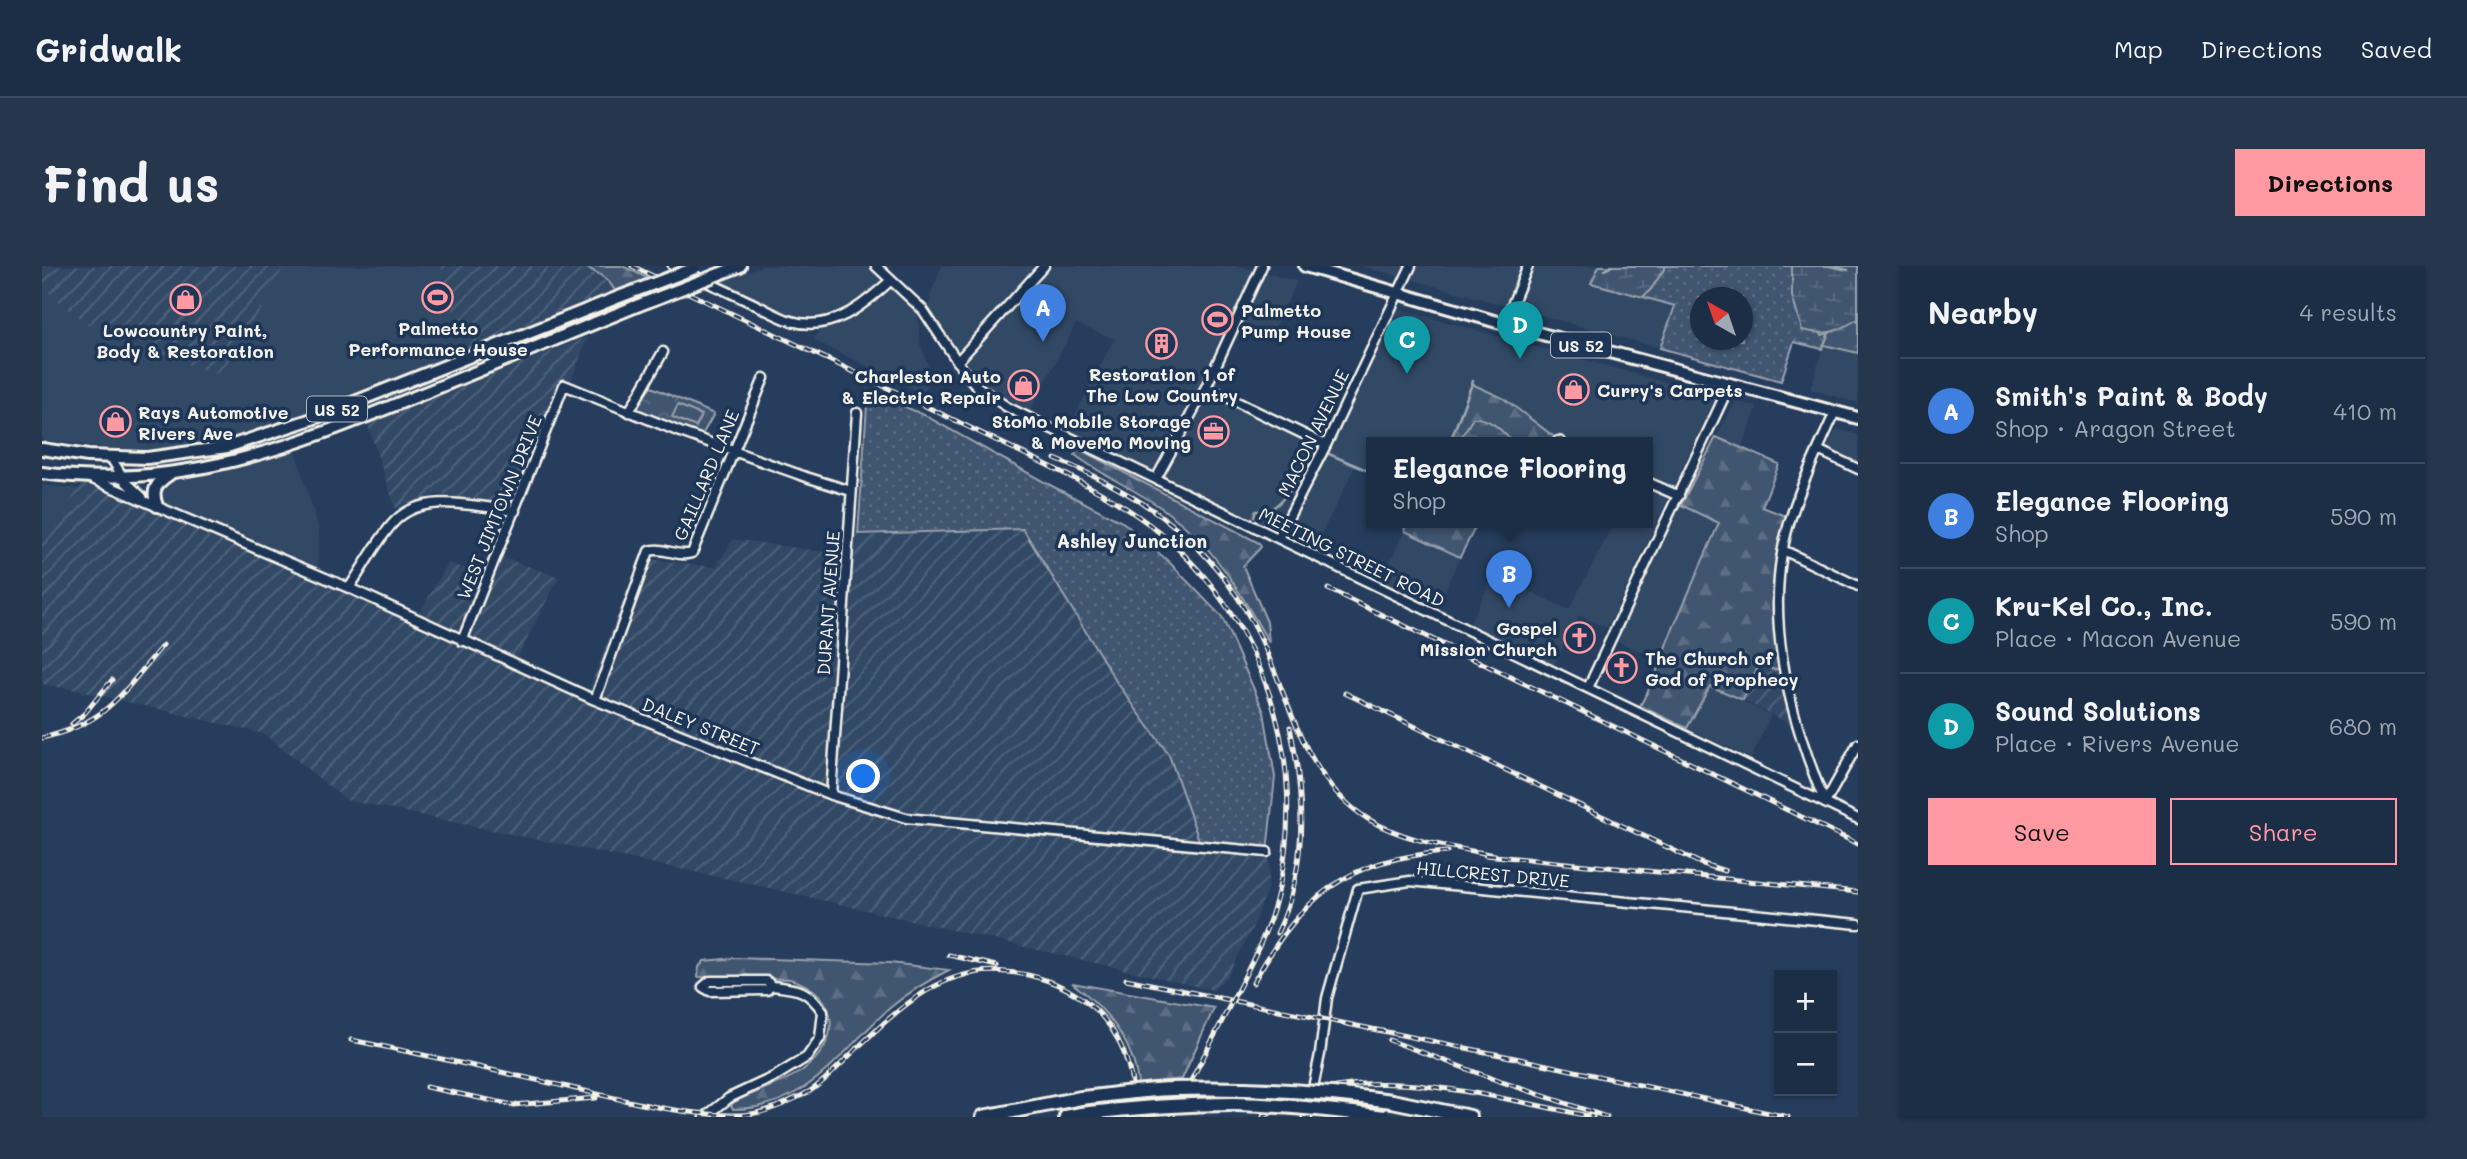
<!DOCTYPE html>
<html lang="en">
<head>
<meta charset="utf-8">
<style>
	body { margin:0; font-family:Mali,sans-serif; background:#25364d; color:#f1f3f6 }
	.controls { position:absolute; right:21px; bottom:21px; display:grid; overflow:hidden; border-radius:0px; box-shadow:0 2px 5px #0004 }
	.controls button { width:63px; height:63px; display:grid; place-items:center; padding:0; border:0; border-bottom:2px solid #3a4a5f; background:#1c2e46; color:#f1f3f6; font:35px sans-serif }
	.compass { position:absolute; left:1648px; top:21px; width:63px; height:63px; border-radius:50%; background:#1c2e46; box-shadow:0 2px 5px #0004; rotate:320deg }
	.you { position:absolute; left:822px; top:511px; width:24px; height:24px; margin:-18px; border:5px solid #fff; border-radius:50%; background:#1a73e8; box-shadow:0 0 0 10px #1a73e833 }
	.badge { display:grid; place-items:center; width:46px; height:46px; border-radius:50%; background:#ff9aa2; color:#fff; font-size:23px; font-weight:700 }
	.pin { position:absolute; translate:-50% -58px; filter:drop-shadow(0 2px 4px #0008) }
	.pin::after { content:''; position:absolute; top:37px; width:24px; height:21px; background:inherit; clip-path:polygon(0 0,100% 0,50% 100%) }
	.popup { position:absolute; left:1324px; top:171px; width:287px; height:91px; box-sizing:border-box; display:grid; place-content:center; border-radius:0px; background:#1c2e46; filter:drop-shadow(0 2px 5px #0005); font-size:23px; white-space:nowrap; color:#a0a8b3 }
	.popup b { font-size:26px; color:#f1f3f6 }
	.popup::after { content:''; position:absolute; left:50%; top:100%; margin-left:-14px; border:14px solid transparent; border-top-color:#1c2e46 }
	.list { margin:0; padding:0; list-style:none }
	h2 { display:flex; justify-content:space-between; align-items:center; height:91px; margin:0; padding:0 28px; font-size:30px }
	h2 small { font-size:23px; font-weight:400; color:#a0a8b3 }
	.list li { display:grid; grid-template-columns:46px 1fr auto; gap:21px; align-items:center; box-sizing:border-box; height:105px; padding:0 28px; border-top:2px solid #3a4a5f }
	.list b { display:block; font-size:26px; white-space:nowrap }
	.list p { margin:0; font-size:23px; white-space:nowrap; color:#a0a8b3 }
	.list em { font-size:23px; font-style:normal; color:#a0a8b3 }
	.actions { display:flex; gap:14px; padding:21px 28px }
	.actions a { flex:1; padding:16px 0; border:2px solid #ff9aa2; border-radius:0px; text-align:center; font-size:24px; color:#ff9aa2 }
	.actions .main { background:#ff9aa2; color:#111 }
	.map { position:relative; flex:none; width:1816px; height:851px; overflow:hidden; border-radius:0px }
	header { display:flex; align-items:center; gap:42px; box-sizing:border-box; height:98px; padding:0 35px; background:#1c2e46; border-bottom:2px solid #3a4a5f }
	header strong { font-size:33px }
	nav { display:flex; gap:38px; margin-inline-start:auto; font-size:24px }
	.intro { display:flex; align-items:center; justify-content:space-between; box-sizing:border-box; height:168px; padding:0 42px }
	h1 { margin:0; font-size:49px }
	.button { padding:18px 32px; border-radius:0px; background:#ff9aa2; color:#111; font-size:24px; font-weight:700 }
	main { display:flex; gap:42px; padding:0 42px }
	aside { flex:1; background:#1c2e46; border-radius:0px; box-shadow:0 2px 5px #0004 }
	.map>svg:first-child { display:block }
	.built { fill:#334966 }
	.industrial { fill:url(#industrial-furrows) }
	.grass { fill:url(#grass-dots); stroke:#9aa2ac; stroke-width:2; fill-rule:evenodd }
	.forest { fill:url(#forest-firs); stroke:#9aa2ac; stroke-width:2 }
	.wetland { fill:url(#wetland-marsh); stroke:#9aa2ac; stroke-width:2 }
	.park { fill:url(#park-crowns); stroke:#9aa2ac; stroke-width:2 }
	.pitch { fill:#40546f; stroke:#9aa2ac; stroke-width:2 }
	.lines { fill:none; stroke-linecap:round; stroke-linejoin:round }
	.stream { stroke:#9fa7ae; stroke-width:2.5 }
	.minor-casing { stroke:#f4f1e8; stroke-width:13 }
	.major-casing { stroke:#f4f1e8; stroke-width:16 }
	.highway-casing { stroke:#f4f1e8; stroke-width:18 }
	.minor { stroke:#1d3557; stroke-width:8 }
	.major { stroke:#1d3557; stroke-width:10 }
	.highway { stroke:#1d3557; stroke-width:12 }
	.rail-casing { stroke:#f4f1e8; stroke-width:5 }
	.rail { stroke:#1d3557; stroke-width:2.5; stroke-dasharray:8; stroke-linecap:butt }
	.major-bridge-casing { stroke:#f4f1e8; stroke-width:16; stroke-linecap:butt }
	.highway-bridge-casing { stroke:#f4f1e8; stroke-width:18; stroke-linecap:butt }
	.major-bridge { stroke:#1d3557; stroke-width:10 }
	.highway-bridge { stroke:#1d3557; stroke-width:12 }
	.labels { text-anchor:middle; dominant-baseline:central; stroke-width:7; stroke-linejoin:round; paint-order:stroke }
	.shield { fill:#1d3557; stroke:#b4b9bc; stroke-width:2 }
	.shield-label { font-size:16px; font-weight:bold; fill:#f4f1e8 }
	.poi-label { font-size:18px; font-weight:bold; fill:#f4f1e8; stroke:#1d3557; text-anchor:start }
	.street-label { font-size:18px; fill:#f4f1e8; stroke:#1d3557 }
	.neighbourhood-label { font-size:19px; font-weight:bold; fill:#f4f1e8; stroke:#1d3557 }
</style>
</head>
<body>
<header>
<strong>Gridwalk</strong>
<nav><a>Map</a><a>Directions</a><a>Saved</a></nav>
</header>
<div class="intro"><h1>Find us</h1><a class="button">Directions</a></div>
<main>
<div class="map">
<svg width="1816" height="851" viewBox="0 0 1816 851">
	<defs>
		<pattern id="industrial-furrows" width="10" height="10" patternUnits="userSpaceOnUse" patternTransform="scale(1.75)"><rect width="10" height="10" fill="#334966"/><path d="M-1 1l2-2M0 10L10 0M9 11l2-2" fill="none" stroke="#51647c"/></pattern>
		<pattern id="grass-dots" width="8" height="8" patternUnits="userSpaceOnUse" patternTransform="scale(1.75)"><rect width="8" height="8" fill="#40546f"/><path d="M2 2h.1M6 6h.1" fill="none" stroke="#5c6d84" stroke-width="1.8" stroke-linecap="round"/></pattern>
		<pattern id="forest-firs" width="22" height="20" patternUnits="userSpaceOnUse" patternTransform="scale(1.75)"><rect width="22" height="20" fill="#40546f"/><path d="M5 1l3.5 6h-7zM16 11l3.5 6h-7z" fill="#5c6d84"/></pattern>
		<pattern id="wetland-marsh" width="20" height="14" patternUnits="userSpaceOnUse" patternTransform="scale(1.75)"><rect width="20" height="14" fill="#40546f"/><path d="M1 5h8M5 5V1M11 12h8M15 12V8" fill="none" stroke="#5c6d84"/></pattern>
		<pattern id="park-crowns" width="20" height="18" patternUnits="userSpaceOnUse" patternTransform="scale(1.75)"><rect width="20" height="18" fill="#40546f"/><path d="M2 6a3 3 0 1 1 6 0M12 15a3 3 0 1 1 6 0" fill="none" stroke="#5c6d84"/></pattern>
	</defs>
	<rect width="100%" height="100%" fill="#263d5d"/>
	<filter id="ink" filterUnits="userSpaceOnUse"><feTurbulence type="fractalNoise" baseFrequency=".0143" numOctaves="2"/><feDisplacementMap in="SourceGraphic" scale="14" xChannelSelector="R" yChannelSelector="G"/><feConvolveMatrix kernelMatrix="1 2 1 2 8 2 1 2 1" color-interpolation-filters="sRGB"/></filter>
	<g filter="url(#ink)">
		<path class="built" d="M 242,0 L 272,3 L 282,0 L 399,0 L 422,85 L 213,168 L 197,171 L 147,181 L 86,184 L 0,174 L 0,21 L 49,62 L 58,51 L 183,112 Z
			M 720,0 L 834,0 L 875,38 L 878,78 L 890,110 L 881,128 L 772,74 L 781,58 L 763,58 L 671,19 Z
			M 900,0 L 1197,0 L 1255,15 L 1229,70 L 1195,55 L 1165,121 L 1284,179 L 1349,41 L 1674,130 L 1565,362 L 1537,349 L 1512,399 L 1428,357 L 1452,308 L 1527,344 L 1570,261 L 1562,256 L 1605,256 L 1605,176 L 1519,176 L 1430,118 L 1408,176 L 1329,176 L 1329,206 L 1314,199 L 1271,285 L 1114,213 L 1116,208 L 1026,163 L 1072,73 L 1034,57 L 988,145 L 949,122 L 932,108 L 888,43 L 888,30 Z
			M 1320,0 L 1557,0 L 1555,4 L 1603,30 L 1633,40 L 1618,82 Z
			M 1782,79 L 1816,87 L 1816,137 L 1768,123 Z
			M 1694,135 L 1715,141 L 1700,182 L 1674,171 Z
			M 1795,163 L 1816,169 L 1816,198 L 1784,183 Z
			M 253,185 L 277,264 L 275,308 L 122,243 L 118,225 L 123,217 L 205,200 Z
			M 0,219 L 37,223 L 0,276 Z
			M 1639,239 L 1675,255 L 1619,394 L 1574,375 Z
			M 1363,265 L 1418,291 L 1394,343 L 1337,316 Z
			M 1668,420 L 1729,449 L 1709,492 L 1645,462 Z"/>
		<path class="industrial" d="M 0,0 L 242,0 L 183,112 L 114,86 L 70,63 L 58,51 L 49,62 L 0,21 Z
			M 399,0 L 541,0 L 558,8 L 571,20 L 569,26 L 422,85 Z
			M 546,71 L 482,237 L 444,237 L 397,228 L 353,242 L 325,157 Z
			M 45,211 L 374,353 L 406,297 L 436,307 L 448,287 L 517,311 L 476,391 L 547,424 L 597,292 L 674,301 L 691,273 L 805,289 L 806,270 L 981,263 L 1074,415 L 1127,489 L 1159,579 L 1225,586 L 1227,599 L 1226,621 L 1210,663 L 1186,709 L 1171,724 L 701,616 L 304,534 L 222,468 L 34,424 L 0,418 L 0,276 Z
			M 1718,397 L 1741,401 L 1757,463 L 1701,434 Z"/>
		<path class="grass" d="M 1624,0 L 1750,0 L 1750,28 L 1780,69 L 1787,67 L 1780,83 L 1752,76 L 1739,115 L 1618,82 L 1633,40 L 1601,31 L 1609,23 ZM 1658,32 L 1700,32 L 1700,74 L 1658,74 Z
			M 826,125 L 882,149 L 1006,218 L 1082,257 L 1126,295 L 1180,351 L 1222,446 L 1233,511 L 1225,586 L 1159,580 L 1127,489 L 1074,415 L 981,263 L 816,268 Z"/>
		<path class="forest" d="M 541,0 L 580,0 L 606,12 L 573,25 C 567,12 554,6 541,0 Z
			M 1816,53 L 1816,87 L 1782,79 L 1787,67 Z
			M 1430,118 L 1461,132 L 1519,176 L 1408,176 Z
			M 1674,171 L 1737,198 L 1720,241 L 1749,252 L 1736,333 L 1741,401 L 1732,404 L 1718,397 L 1701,434 L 1668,420 L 1645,462 L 1598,440 L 1612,413 L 1626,374 L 1677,257 L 1639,239 Z
			M 1035,182 L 1217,277 L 1219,281 L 1201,300 L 1225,356 L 1227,377 C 1198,326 1174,281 1125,246 C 1096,224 1062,211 1033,189 Z
			M 1361,256 L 1436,256 L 1418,291 L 1363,265 Z
			M 693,692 L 848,697 L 907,704 C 887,714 867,726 849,741 C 798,785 767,843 691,843 L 689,839 L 693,835 C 714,826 738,818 758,806 C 800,778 801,728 748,713 L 656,711 L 657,701 L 662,695 Z
			M 1030,717 L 1172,742 L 1140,813 L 1096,818 C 1092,776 1063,741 1030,717 Z"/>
		<path class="wetland" d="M 1557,0 L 1624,0 L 1609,23 L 1601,31 L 1549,17 Z
			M 1750,0 L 1816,0 L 1816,53 C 1795,66 1784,70 1760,64 L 1750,30 Z
			M 1431,152 C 1447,151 1458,163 1469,174 L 1468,176 L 1416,176 Z"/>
		<path class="park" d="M 607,120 L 672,148 L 660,169 L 594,145 Z"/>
		<path class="pitch" d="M 636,139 L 659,149 L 654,161 L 630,151 Z"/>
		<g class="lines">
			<path class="stream" d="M 1788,0 L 1806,4
				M 1563,4 L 1570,0
				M 1408,176 L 1431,115
				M 1287,188 L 1329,206
				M 1212,250 L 1214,245 C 1218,245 1222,245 1226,244 C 1244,238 1265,198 1273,181 L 1275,182"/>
			<defs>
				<path id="minor" d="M 631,0 C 657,12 684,25 710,37 C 723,43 736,51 749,55 C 789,67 822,39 849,14
					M 834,0 L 881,44 L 923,107 L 936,121 L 965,141 L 1816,553
					M 1462,58 L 1486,0
					M 915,96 L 1002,0
					M 1164,121 L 1284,179
					M 587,146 L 621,86
					M 1516,175 L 1519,176
					M 1776,184 L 1816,203
					M 69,192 L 84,216 L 100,231
					M 48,212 L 307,322 L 553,434 L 789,529 L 864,552 L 1225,586
					M 1114,213 L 1164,121 L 1220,0
					M 1605,216 L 1637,230
					M 1236,272 L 1284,179 L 1369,0
					M 1741,284 L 1816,320
					M 307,322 C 321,302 337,271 353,255 C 382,225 436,241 473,245
					M 420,375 L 522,119 L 638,166 L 764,211 L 809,225
					M 1546,422 L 1688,118
					M 553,434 L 607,285 C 622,280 635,292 650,287 L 722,112
					M 789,529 L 815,147
					M 1783,537 C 1746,446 1717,341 1751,245 C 1762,211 1779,178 1793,146
					M 1783,537 L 1816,478
					M 661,721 L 668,715 L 725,715 L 729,720 C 757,723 765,723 781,746 L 778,772 L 765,791 L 732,811 L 687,832 L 663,851
					M 661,721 L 668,725 L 725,724 L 729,720
					M 1265,851 L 1278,788 L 1285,732 L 1316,623 L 1368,615 L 1816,658"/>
				<path id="major" d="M 1263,0 L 1462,58 L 1816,152
					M 672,10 L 698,0
					M 0,183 L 46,190 L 105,192 L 185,181 L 270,153 L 577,31
					M 0,207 C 145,225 254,179 385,126 C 454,98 523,69 592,41
					M 115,240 C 109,224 114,217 128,208"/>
				<path id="highway" d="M 1350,835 L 1428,851
					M 941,851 L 1039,832
					M 1024,851 L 1039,848"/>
			</defs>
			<use href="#minor" class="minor-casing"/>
			<use href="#major" class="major-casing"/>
			<use href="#highway" class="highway-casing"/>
			<use href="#minor" class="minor"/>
			<use href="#major" class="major"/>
			<use href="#highway" class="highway"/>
			<defs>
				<path id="rail" d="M 590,0 C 686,46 781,91 877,137 C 916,156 955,175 995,194 C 1037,215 1081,236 1118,267 C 1223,353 1267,496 1236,626 C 1227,665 1208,700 1190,735 C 1171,774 1150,812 1130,851
					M 1013,193 C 1102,229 1166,273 1212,359 C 1247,425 1258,511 1326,553 C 1364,576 1410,581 1453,589
					M 1286,323 L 1816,578
					M 1303,427 L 1631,584 L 1658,597 L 1683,605
					M 30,458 L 43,447 L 70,414
					M 0,472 C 66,457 80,427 121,379
					M 1443,589 L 1816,626
					M 1235,667 C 1266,603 1263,530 1248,461
					M 907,689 L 955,700
					M 1084,713 L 1473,792 L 1746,851
					M 1211,717 C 1259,631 1304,592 1405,586
					M 309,774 C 380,788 450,804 521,820 C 578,833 639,850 698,849 C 714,849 730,843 744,837 C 751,833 760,830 768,825 C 782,816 795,802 807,790 C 851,748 897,699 964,706 C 992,708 1019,717 1042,734 C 1079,761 1094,807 1092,851
					M 1347,774 L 1457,815 L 1565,851
					M 384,821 L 471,839 L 554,832
					M 1221,851 C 1237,843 1253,833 1270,827 C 1348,801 1471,835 1551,851"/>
			</defs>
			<use href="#rail" class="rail-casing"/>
			<use href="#rail" class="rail"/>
			<defs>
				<path id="major-bridge" d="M 577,31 L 653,2
					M 592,41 L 672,10"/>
				<path id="highway-bridge" d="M 1039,832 C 1070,829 1100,824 1130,823 C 1204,821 1277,825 1350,835
					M 1039,848 C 1090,842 1142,838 1193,838 C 1243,839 1293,844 1342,851"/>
			</defs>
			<use href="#major-bridge" class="major-bridge-casing"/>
			<use href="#highway-bridge" class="highway-bridge-casing"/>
			<use href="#major-bridge" class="major-bridge"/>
			<use href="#highway-bridge" class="highway-bridge"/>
		</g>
	</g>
	<defs>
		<symbol id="stadium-ring" viewBox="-11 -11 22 22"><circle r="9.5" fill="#1d3557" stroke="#ff9aa2" stroke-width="1.5"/><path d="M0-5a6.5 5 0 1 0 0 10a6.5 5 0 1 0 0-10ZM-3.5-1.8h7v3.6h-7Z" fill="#ff9aa2"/></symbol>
		<symbol id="shop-ring" viewBox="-11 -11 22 22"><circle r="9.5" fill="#1d3557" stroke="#ff9aa2" stroke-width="1.5"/><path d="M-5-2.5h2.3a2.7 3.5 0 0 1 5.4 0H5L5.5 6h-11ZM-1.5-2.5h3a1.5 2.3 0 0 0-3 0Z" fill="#ff9aa2"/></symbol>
		<symbol id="building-ring" viewBox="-11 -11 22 22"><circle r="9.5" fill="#1d3557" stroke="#ff9aa2" stroke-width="1.5"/><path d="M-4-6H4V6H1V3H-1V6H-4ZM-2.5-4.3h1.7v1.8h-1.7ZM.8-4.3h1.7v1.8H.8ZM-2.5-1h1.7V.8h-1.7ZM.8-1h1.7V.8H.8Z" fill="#ff9aa2"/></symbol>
		<symbol id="office-ring" viewBox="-11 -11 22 22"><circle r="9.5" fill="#1d3557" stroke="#ff9aa2" stroke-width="1.5"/><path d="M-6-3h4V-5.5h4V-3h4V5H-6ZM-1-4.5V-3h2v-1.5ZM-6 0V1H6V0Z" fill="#ff9aa2"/></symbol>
		<symbol id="church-ring" viewBox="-11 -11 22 22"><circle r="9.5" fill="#1d3557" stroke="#ff9aa2" stroke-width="1.5"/><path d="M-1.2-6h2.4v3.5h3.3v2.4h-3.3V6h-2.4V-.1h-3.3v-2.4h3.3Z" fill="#ff9aa2"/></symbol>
	</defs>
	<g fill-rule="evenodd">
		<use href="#stadium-ring" x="378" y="14" width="35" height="35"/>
		<use href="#shop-ring" x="126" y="16" width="35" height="35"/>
		<use href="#stadium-ring" x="1158" y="36" width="35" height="35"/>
		<use href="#building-ring" x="1102" y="60" width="35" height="35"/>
		<use href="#shop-ring" x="964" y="102" width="35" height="35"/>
		<use href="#shop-ring" x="1514" y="106" width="35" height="35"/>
		<use href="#shop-ring" x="56" y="138" width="35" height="35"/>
		<use href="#office-ring" x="1154" y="148" width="35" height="35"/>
		<use href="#church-ring" x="1520" y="354" width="35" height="35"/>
		<use href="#church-ring" x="1562" y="384" width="35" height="35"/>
	</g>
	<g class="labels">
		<g class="shield">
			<rect x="1509" y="66.5" width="60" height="25" rx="5"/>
			<rect x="265" y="130.5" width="60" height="25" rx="5"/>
		</g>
		<g class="shield-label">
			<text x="1539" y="79">US 52</text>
			<text x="295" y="143">US 52</text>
		</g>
		<g class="poi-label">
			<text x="1199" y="44">Palmetto<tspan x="1199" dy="21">Pump House</tspan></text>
			<text x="396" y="62" text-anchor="middle">Palmetto<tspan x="396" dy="21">Performance House</tspan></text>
			<text x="143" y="64" text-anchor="middle">Lowcountry Paint,<tspan x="143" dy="21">Body &amp; Restoration</tspan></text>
			<text x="1120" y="108" text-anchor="middle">Restoration 1 of<tspan x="1120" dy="21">The Low Country</tspan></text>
			<text x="959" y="110" text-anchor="end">Charleston Auto<tspan x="959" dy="21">&amp; Electric Repair</tspan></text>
			<text x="1555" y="124">Curry's Carpets</text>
			<text x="96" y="146">Rays Automotive<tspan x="96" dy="21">Rivers Ave</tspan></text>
			<text x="1149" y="155" text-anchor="end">StoMo Mobile Storage<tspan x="1149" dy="21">&amp; MoveMo Moving</tspan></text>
			<text x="1515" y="362" text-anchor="end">Gospel<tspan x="1515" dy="21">Mission Church</tspan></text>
			<text x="1603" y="392">The Church of<tspan x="1603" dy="21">God of Prophecy</tspan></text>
		</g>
		<g class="street-label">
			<text transform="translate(1271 167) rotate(-64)">MACON AVENUE</text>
			<text transform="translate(664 209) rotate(-67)">GAILLARD LANE</text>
			<text transform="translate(457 241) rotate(-68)">WEST JIMTOWN DRIVE</text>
			<text transform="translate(1310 291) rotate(26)">MEETING STREET ROAD</text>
			<text transform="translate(786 337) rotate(-86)">DURANT AVENUE</text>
			<text transform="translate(659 460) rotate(22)">DALEY STREET</text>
			<text transform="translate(1451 608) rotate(5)">HILLCREST DRIVE</text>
		</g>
		<g class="neighbourhood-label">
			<text x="1090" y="274">Ashley Junction</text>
		</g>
	</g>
</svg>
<div class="controls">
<button>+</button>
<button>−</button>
</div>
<svg class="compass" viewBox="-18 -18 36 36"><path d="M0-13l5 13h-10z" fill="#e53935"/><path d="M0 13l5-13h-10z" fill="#a0a8b3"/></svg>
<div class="you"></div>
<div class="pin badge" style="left:1001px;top:76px;background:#3f7fe0">A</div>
<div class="pin badge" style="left:1467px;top:342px;background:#3f7fe0">B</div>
<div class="popup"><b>Elegance Flooring</b>Shop</div>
<div class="pin badge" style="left:1365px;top:108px;background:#0f9aa8">C</div>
<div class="pin badge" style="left:1478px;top:93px;background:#0f9aa8">D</div>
</div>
<aside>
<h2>Nearby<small>4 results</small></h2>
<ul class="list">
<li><span class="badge" style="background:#3f7fe0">A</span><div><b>Smith's Paint &amp; Body</b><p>Shop · Aragon Street</p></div><em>410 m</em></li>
<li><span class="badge" style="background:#3f7fe0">B</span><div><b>Elegance Flooring</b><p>Shop</p></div><em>590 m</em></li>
<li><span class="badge" style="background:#0f9aa8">C</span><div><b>Kru-Kel Co., Inc.</b><p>Place · Macon Avenue</p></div><em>590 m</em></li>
<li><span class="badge" style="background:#0f9aa8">D</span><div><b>Sound Solutions</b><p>Place · Rivers Avenue</p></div><em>680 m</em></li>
</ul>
<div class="actions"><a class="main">Save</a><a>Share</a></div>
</aside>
</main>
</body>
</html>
